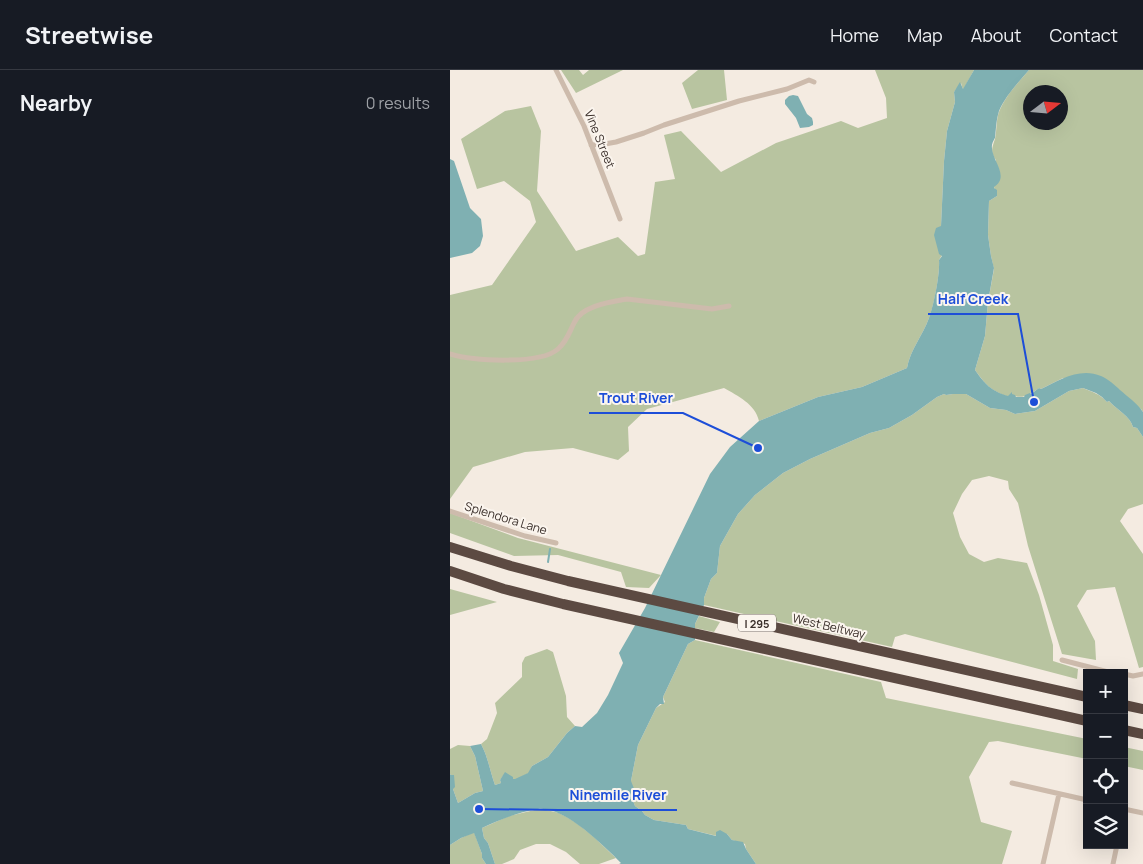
<!DOCTYPE html>
<html lang="en">
<head>
<meta charset="utf-8">
<style>
	body { margin:0; font-family:Manrope,sans-serif; background:#20242c; color:#f1f3f6 }
	.controls { position:absolute; right:15px; bottom:15px; display:grid; overflow:hidden; border-radius:0px; box-shadow:0 5px 20px #0002 }
	.controls button { width:45px; height:45px; display:grid; place-items:center; padding:0; border:0; border-bottom:1px solid #363941; background:#171b24; color:#f1f3f6; font:25px sans-serif }
	.compass { position:absolute; left:573px; top:15px; width:45px; height:45px; border-radius:50%; background:#171b24; box-shadow:0 5px 20px #0002; rotate:74deg }
	.list { margin:0; padding:0; list-style:none }
	h2 { display:flex; justify-content:space-between; align-items:center; height:65px; margin:0; padding:0 20px; font-size:21px }
	h2 small { font-size:16px; font-weight:400; color:#9ea1a6 }
	.icon { flex:none; width:28px; height:28px; fill:none; stroke:currentColor; stroke-width:2; stroke-linecap:round; stroke-linejoin:round }
	.map { position:relative; flex:none; width:693px; height:794px; overflow:hidden }
	header { display:flex; align-items:center; gap:30px; box-sizing:border-box; height:70px; padding:0 25px; background:#171b24; border-bottom:1px solid #363941 }
	header strong { font-size:24px }
	nav { display:flex; gap:28px; margin-inline-start:auto; font-size:18px }
	main { display:flex }
	aside { flex:1; background:#171b24 }
	.map>svg:first-child { display:block }
	.green { fill:#b8c4a0; fill-rule:evenodd }
	.water { fill:#7fb0b2 }
	.lines { fill:none; stroke-linecap:round; stroke-linejoin:round }
	.stream { stroke:#7fb0b2; stroke-width:2 }
	.minor { stroke:#cdbbac; stroke-width:5 }
	.motorway { stroke:#5c4a42; stroke-width:10 }
	.labels { text-anchor:middle; dominant-baseline:central; stroke-width:4; stroke-linejoin:round; paint-order:stroke }
	.shield { fill:#fbf5ee; stroke:#756b66; stroke-width:1 }
	.shield-label { font-size:11px; font-weight:bold; fill:#3b302b }
	.street-label { font-size:12px; fill:#3b302b; stroke:#fbf5ee }
	.leader { fill:none; stroke:#1d4ed8; stroke-width:2 }
	.callout-dot { fill:#1d4ed8; stroke:#fbf5ee; stroke-width:2 }
	.callout-label { font-size:14px; text-anchor:middle; font-weight:bold; fill:#1d4ed8; stroke:#fbf5ee; stroke-width:4; stroke-linejoin:round; paint-order:stroke }
</style>
</head>
<body>
<header>
<strong>Streetwise</strong>
<nav><a>Home</a><a>Map</a><a>About</a><a>Contact</a></nav>
</header>
<main>
<aside>
<h2>Nearby<small>0 results</small></h2>
<ul class="list">
</ul>
</aside>
<div class="map">
<svg width="693" height="794" viewBox="0 0 693 794">
	<rect width="100%" height="100%" fill="#f4ebe1"/>
	<path class="green" d="M 111,0 L 129,0 L 133,5 L 139,0 L 173,0 L 126,23 Z
		M 248,0 L 274,0 L 277,30 L 242,39 L 232,13 Z
		M 425,0 L 524,0 L 513,20 L 511,13 L 504,22 L 505,32 L 497,61 L 494,91 L 491,156 L 492,185 L 489,190 C 490,204 484,235 479,248 C 473,265 460,280 457,298 L 412,317 L 368,327 L 309,351 C 305,334 288,326 274,318 L 197,339 L 178,357 L 179,381 L 168,390 L 123,378 L 75,382 L 23,397 L 0,429 L 0,225 L 42,215 L 86,152 L 80,131 L 54,111 L 27,119 L 11,69 L 55,41 L 81,36 L 91,61 L 87,121 L 126,181 L 168,167 L 188,186 L 195,184 L 205,112 L 225,109 L 214,65 L 231,61 L 271,102 L 326,73 L 391,51 L 408,58 L 437,48 L 436,28 Z
		M 579,0 L 693,0 L 693,342 L 691,339 L 613,308 L 591,319 L 589,318 C 581,324 572,330 562,325 L 562,323 L 559,327 C 541,321 536,315 525,300 L 535,266 L 538,232 L 544,199 L 541,186 L 538,165 L 539,131 L 547,126 L 544,117 L 546,90 C 540,82 542,78 545,69 C 547,60 546,50 549,42 C 555,26 568,13 579,0 ZM 580,22 L 610,22 L 610,52 L 580,52 Z
		M 633,318 C 642,322 650,324 657,332 L 659,331 C 667,340 680,346 683,357 L 687,358 L 693,367 L 693,434 L 678,439 L 670,451 L 693,484 L 693,597 L 689,598 L 665,517 L 637,520 L 627,536 L 645,571 L 646,590 L 612,584 L 578,476 L 568,433 L 559,419 L 558,411 L 539,406 L 522,410 L 512,424 L 503,443 L 510,467 L 519,484 L 534,492 L 548,488 L 577,493 L 589,525 L 603,575 L 603,591 L 628,599 L 627,609 L 455,564 L 445,567 L 442,577 L 254,535 L 254,528 L 261,509 L 267,503 L 270,476 L 288,444 L 305,425 L 333,403 L 360,389 L 420,363 L 439,358 L 462,345 L 487,327 L 494,324 L 496,325 L 503,324 L 516,324 L 540,338 L 556,340 L 565,344 L 585,341 L 619,321 Z
		M 0,443 L 68,468 L 211,505 L 199,518 L 176,517 L 171,502 L 108,485 L 64,486 L 0,463 Z
		M 0,519 L 47,532 L 0,545 Z
		M 249,546 L 270,552 L 264,562 L 245,558 L 245,554 Z
		M 245,570 L 431,612 L 436,628 L 637,669 L 637,689 L 548,671 L 539,672 L 519,707 L 531,752 L 562,761 L 552,794 L 306,794 L 296,779 L 295,774 L 282,770 L 277,764 L 267,766 L 238,759 L 236,755 L 204,750 L 195,745 L 192,741 L 185,736 L 181,726 L 181,711 L 188,675 L 206,638 L 215,632 L 213,627 L 238,574 Z
		M 97,579 L 103,582 L 116,626 L 117,647 L 125,656 L 117,663 L 98,687 L 82,696 L 79,703 L 65,710 L 53,706 L 50,710 L 51,713 L 45,715 C 40,701 38,687 31,674 L 37,669 L 47,643 L 45,633 L 72,607 L 72,593 L 75,587 Z
		M 8,675 L 20,676 L 25,686 L 33,721 L 25,723 L 8,733 L 3,719 L 4,705 L 1,705 L 0,704 L 0,679 Z
		M 674,677 L 693,681 L 693,700 L 674,696 Z
		M 89,739 C 96,740 103,741 109,743 C 131,753 149,772 166,788 L 149,794 L 130,794 L 116,782 L 100,774 L 86,774 L 70,780 L 64,789 L 52,794 L 45,794 L 38,773 L 34,768 L 32,758 L 59,746 Z
		M 24,762 L 32,784 L 32,788 L 36,794 L 0,794 L 0,775 L 11,768 Z"/>
	<path class="water" d="M 524,0 L 579,0 C 568,13 556,25 549,41 C 546,50 546,59 545,68 C 544,69 542,74 542,75 C 540,89 561,106 544,117 L 544,118 L 547,120 L 547,126 L 539,131 L 538,165 L 541,186 L 544,198 L 538,232 L 535,266 L 525,300 C 535,314 541,321 558,326 L 562,322 L 562,324 L 565,325 L 566,327 L 574,327 L 575,325 L 580,323 L 581,324 L 589,318 L 591,319 C 609,310 630,297 651,306 C 658,309 665,315 670,320 C 678,327 687,333 693,342 L 693,367 L 687,358 L 683,357 C 680,346 667,340 659,331 L 657,332 L 652,327 L 646,323 L 633,318 L 619,321 L 585,341 L 565,344 L 556,340 L 540,338 L 516,324 L 503,324 L 496,325 L 494,324 L 487,327 L 462,345 L 439,358 L 420,363 L 360,389 L 333,403 L 305,425 L 288,444 L 270,476 L 267,503 L 261,509 L 254,528 L 254,535 L 245,554 L 245,570 L 238,574 L 213,627 L 214,634 L 210,634 L 206,638 L 188,675 L 181,711 L 185,721 L 181,726 L 185,736 L 192,741 L 195,745 L 204,750 L 236,755 L 238,759 L 266,766 L 266,762 L 270,760 L 277,764 L 282,770 L 293,772 L 296,779 L 306,794 L 169,794 L 171,793 C 153,775 114,736 88,739 C 68,742 50,750 32,758 L 34,768 L 38,773 L 45,794 L 36,794 L 32,788 L 32,784 L 24,763 L 11,768 L 0,775 L 0,704 L 1,705 L 4,705 L 5,717 L 3,719 L 8,733 L 25,723 L 33,721 L 25,686 L 20,676 L 31,674 C 38,687 40,701 45,715 L 51,713 L 50,710 L 55,702 L 63,707 L 63,709 L 65,709 L 78,703 L 82,696 L 98,687 L 117,663 L 125,656 L 132,657 L 147,643 L 158,625 L 173,593 L 169,583 L 195,538 L 260,404 L 280,377 L 309,351 L 368,327 L 412,317 L 457,298 C 460,280 473,265 479,248 C 484,234 490,204 489,190 L 492,186 L 489,184 L 484,165 L 486,158 L 491,156 L 494,91 L 497,61 L 505,32 L 504,22 L 510,12 L 513,19 Z
		M 343,25 L 348,26 L 357,44 L 362,48 L 363,52 L 363,55 L 359,57 L 350,58 L 346,48 L 335,34 L 335,30 L 339,26 Z
		M 0,89 L 4,91 L 20,138 L 31,149 L 33,166 L 30,176 L 22,183 L 0,188 Z"/>
	<g class="lines">
		<path class="stream" d="M 98,492 L 100,479"/>
		<path class="minor" d="M 106,0 L 134,56 L 170,149
			M 141,75 L 155,74 L 166,72 L 194,63 L 214,55 L 289,31 L 337,19 L 359,10 L 364,12
			M 0,284 C 23,291 90,295 108,279 C 117,271 119,263 124,253 C 131,236 160,232 177,229 L 262,239 L 279,236
			M 0,441 L 75,466 L 106,473
			M 612,590 L 662,603
			M 674,604 L 683,606 L 693,604
			M 562,713 L 637,730
			M 674,739 L 693,743
			M 593,794 L 609,724
			M 663,794 L 667,775"/>
		<path class="motorway" d="M 0,477 L 61,496 L 118,511 L 637,627
			M 0,501 L 54,519 L 113,534 L 637,651
			M 674,635 L 693,639
			M 674,660 L 693,664"/>
	</g>
	<g class="labels">
		<rect class="shield" x="288" y="544.5" width="38" height="17" rx="4"/>
		<g class="shield-label">
			<text x="307" y="553">I 295</text>
		</g>
		<g class="street-label">
			<text transform="translate(150 69) rotate(68)">Vine Street</text>
			<text transform="translate(56 448) rotate(17)">Splendora Lane</text>
			<text transform="translate(379 556) rotate(13)">West Beltway</text>
		</g>
	</g>
	<path class="leader" d="M584 332L568 244H478M308 378L233 343H139M29 739L109 740H227"/>
	<g class="callout-dot">
		<circle cx="584" cy="332" r="5"/>
		<circle cx="308" cy="378" r="5"/>
		<circle cx="29" cy="739" r="5"/>
	</g>
	<g class="callout-label">
		<text x="523" y="234">Half Creek</text>
		<text x="186" y="333">Trout River</text>
		<text x="168" y="730">Ninemile River</text>
	</g>
</svg>
<div class="controls">
<button>+</button>
<button>−</button>
<button><svg class="icon" aria-label="locate" viewBox="0 0 24 24"><circle cx="12" cy="12" r="6"/><path d="M12 2v4M12 18v4M2 12h4M18 12h4"/></svg></button>
<button><svg class="icon" aria-label="layers" viewBox="0 0 24 24"><path d="M12 4l9 5-9 5-9-5zM3 14l9 5 9-5"/></svg></button>
</div>
<svg class="compass" viewBox="-18 -18 36 36"><path d="M0-13l5 13h-10z" fill="#e53935"/><path d="M0 13l5-13h-10z" fill="#9ea1a6"/></svg>
</div>
</main>
</body>
</html>
